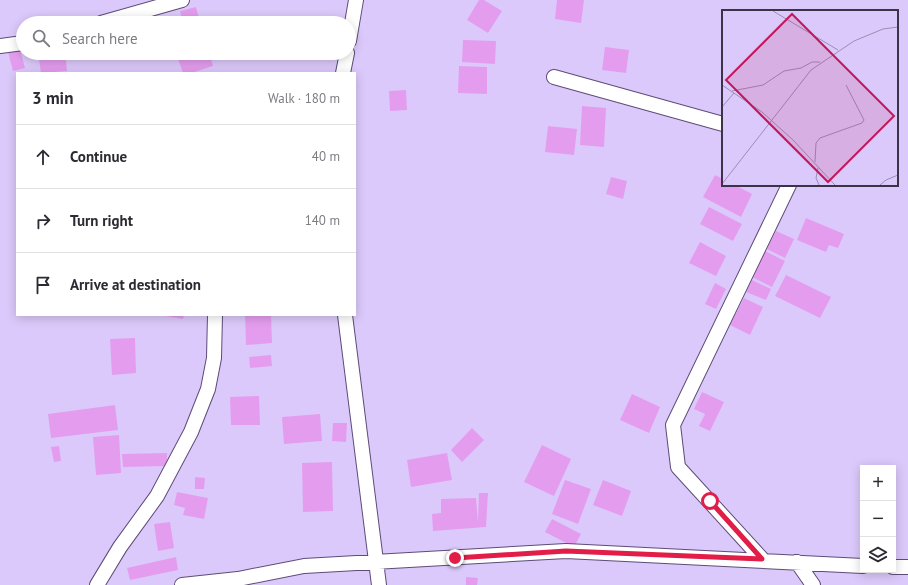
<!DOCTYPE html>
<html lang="en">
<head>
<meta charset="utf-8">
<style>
	body { margin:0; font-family:"PT Sans",sans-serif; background:#f7f7f7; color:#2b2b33 }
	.controls { position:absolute; right:12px; bottom:12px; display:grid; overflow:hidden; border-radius:0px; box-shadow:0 2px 10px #0003 }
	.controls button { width:36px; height:36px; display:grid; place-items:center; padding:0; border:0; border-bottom:1px solid #e1e1e2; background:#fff; color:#2b2b33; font:20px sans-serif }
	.stop { position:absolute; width:12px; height:12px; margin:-9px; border:3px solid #e11d48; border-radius:50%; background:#fff }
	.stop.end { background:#e11d48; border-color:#fff; box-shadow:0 1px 4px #0008 }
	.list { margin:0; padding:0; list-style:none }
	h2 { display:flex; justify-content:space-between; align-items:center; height:52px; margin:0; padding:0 16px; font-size:17px }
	h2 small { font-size:13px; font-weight:400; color:#7c7c81 }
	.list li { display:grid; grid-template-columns:26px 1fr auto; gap:12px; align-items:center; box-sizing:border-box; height:64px; padding:0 16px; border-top:1px solid #e1e1e2 }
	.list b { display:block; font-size:15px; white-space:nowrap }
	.list em { font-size:13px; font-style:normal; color:#7c7c81 }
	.icon { flex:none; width:22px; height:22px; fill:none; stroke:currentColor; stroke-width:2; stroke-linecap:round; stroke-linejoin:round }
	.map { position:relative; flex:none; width:908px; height:585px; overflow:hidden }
	.search { position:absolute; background:#fff; box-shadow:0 2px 10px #0003; left:16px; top:16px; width:340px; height:44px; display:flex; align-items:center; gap:10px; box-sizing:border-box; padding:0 14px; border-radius:22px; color:#7c7c81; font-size:15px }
	.panel { position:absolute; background:#fff; box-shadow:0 2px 10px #0003; left:16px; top:72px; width:340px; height:244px; border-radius:0px }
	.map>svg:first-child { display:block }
	.building { fill:#e49dee }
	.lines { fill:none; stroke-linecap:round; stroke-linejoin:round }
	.street-casing { stroke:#5d4c77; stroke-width:16 }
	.street { stroke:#fff; stroke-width:14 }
	.route { stroke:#e11d48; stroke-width:5 }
	.inset-road { fill:none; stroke:#9c8db3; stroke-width:1 }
	.view { fill:#c2185b; fill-opacity:0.15; stroke:#c2185b; stroke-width:2 }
	.inset-edge { fill:none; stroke:#3b3347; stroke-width:2 }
</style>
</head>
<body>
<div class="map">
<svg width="908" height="585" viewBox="0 0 908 585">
	<rect width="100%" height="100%" fill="#dcc9fb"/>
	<path class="building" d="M 479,0 L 484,0 L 502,11 L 488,33 L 467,20 Z
		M 557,0 L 584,0 L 581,23 L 555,19 Z
		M 196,7 L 200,23 L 183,23 L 180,11 Z
		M 463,40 L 496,41 L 495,64 L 462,62 Z
		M 605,47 L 629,50 L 626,73 L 602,70 Z
		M 20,49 L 25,68 L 13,71 L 8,52 Z
		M 38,53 L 65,53 L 67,71 L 41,73 Z
		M 176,53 L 209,53 L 213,66 L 191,73 L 183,73 Z
		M 459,66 L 487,67 L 487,94 L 458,93 Z
		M 406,90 L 407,110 L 390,111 L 389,91 Z
		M 582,106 L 606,108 L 604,147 L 580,145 Z
		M 548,126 L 577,129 L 574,155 L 545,152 Z
		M 715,175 L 723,179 L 723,185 L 735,185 L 752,194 L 741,217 L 703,197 Z
		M 611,177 L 627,181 L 623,199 L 606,194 Z
		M 709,207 L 742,224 L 733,241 L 700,224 Z
		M 806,218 L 844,234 L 838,248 L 829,245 L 826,252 L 797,240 Z
		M 776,231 L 794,239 L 785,258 L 767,249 Z
		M 700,242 L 726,256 L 716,276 L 689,263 Z
		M 765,251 L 785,261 L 772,287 L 752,277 Z
		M 786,275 L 831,297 L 820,318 L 775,296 Z
		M 752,280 L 771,289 L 766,300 L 746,292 Z
		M 715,283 L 726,289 L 716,309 L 705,304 Z
		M 744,298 L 763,307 L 750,335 L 730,325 Z
		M 160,315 L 184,315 L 183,319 Z
		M 245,315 L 271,315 L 272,343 L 246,345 Z
		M 135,338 L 136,373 L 112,375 L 110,339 Z
		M 271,355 L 272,366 L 250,368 L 249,357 Z
		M 702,392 L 724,402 L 710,431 L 699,426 L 705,414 L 694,409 Z
		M 632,394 L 660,407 L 649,433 L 620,420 Z
		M 259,396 L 260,425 L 231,425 L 230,397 Z
		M 115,405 L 118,430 L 51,438 L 48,414 Z
		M 320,414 L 322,441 L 284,444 L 282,417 Z
		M 333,423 L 347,423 L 346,442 L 332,441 Z
		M 472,428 L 484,440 L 462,462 L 451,450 Z
		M 119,435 L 121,473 L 96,475 L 93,437 Z
		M 542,445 L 571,459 L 554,496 L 524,482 Z
		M 59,446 L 61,461 L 54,462 L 51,447 Z
		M 167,453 L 167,466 L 123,467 L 122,454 Z
		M 447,453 L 452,480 L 411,487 L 407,460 Z
		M 332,462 L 333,511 L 303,512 L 302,463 Z
		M 195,477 L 205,478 L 204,489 L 195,489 Z
		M 565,480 L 591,489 L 578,524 L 552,514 Z
		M 603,480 L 631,491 L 622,516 L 593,505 Z
		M 177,492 L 208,498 L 204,519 L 183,515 L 185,508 L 174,505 Z
		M 479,493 L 488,493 L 486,527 L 433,531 L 432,514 L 441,513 L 441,499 L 476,498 L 478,523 Z
		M 552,519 L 581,534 L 574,547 L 545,532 Z
		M 170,522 L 174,548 L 158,551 L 154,524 Z
		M 176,557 L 178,570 L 130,580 L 127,568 Z
		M 466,577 L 478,578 L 477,585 L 466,585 Z"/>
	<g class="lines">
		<defs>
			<path id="street" d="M 101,23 L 182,0
				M 349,41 L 356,0
				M 0,46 L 23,43
				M 343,73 L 347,53
				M 554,77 L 723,124
				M 345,315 L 379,585
				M 762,559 L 678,467 L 673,425 L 789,185
				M 797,562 L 813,585
				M 893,567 L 908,567
				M 97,585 L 120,547 L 157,496 L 191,432 L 208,389 L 214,358 L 215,315
				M 182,585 L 238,579 L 304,566 L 566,551 L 863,566"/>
		</defs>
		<use href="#street" class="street-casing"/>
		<use href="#street" class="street"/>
	</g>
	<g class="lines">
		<path class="route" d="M 455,558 L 566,551 L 762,559 L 710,501"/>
	</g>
	<g transform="translate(722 10)">
		<rect width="176" height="176" fill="#dcc9fb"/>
		<path class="inset-road" d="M 51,1 L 116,40M 0,75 L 40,102 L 71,130 L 113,175M 10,81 L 41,75 L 62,61 L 79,58 L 90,52 L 98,52M 0,97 L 12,83M 93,152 L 94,133 L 98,128 L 140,113 L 142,110 L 124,75M 96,158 L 94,168 L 97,175M 0,174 L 89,60 L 132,31 L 161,19 L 176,17M 158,175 L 164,170 L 176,165"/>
		<path class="view" d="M 70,4 L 172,106 L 106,172 L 4,70 Z"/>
		<rect width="176" height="176" class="inset-edge"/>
	</g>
</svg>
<div class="controls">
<button>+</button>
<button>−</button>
<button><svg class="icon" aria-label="layers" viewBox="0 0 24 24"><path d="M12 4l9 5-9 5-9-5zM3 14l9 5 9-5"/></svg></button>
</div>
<div class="stop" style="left:710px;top:501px"></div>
<div class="stop end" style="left:455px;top:558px"></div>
<div class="search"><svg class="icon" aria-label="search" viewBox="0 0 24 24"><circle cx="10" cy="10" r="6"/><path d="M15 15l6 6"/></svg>Search here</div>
<section class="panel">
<h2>3 min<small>Walk · 180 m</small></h2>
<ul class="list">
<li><svg class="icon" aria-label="ahead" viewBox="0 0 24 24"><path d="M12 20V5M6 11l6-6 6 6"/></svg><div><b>Continue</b></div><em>40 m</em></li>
<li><svg class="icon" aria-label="right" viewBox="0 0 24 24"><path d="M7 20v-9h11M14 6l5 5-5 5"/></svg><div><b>Turn right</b></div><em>140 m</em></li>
<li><svg class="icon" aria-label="arrive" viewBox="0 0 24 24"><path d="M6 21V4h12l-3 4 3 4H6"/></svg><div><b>Arrive at destination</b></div></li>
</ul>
</section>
</div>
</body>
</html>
